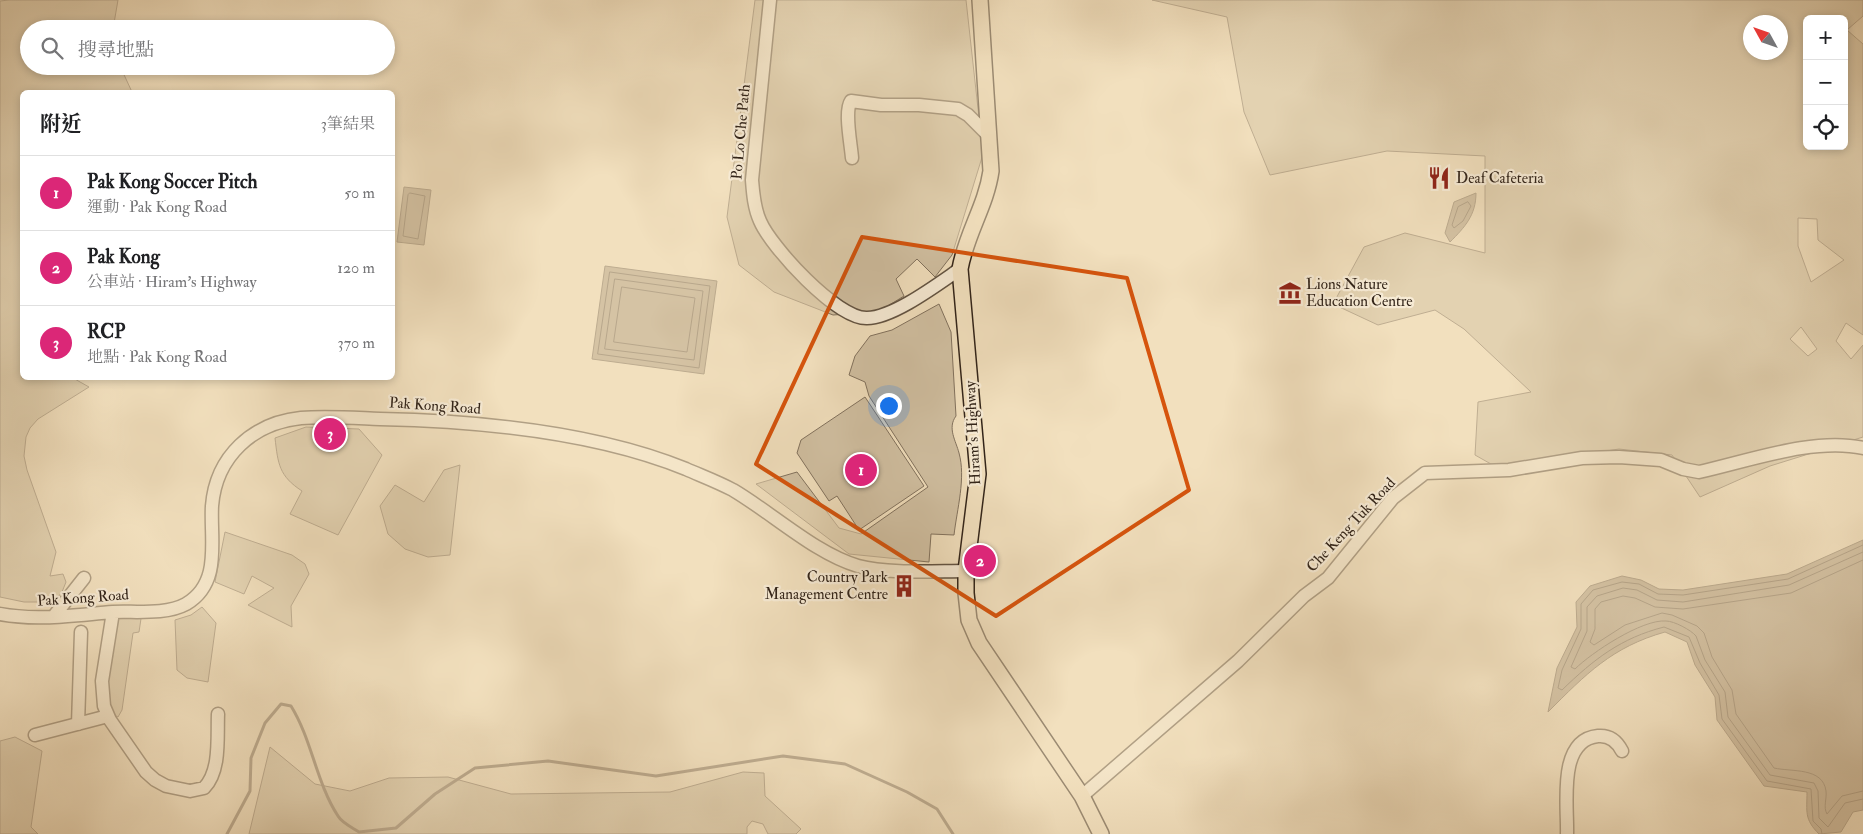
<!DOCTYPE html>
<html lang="zh-TW">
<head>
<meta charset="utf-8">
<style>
	body { margin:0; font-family:"IM FELL Double Pica","Noto Serif TC",serif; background:#f2f2f2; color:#202124 }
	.controls { position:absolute; right:15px; top:15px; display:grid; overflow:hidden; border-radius:8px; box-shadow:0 2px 8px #0003 }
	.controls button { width:45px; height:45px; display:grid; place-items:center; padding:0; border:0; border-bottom:1px solid #e0e0e0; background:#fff; color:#202124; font:25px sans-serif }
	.compass { position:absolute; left:1743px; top:15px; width:45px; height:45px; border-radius:50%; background:#fff; box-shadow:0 2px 8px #0003; rotate:310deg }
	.you { position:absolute; left:888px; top:405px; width:18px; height:18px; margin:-12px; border:4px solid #fff; border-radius:50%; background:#1a73e8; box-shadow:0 0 0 8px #1a73e833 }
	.badge { display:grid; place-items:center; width:32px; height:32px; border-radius:50%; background:#db2777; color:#fff; font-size:16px; font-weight:700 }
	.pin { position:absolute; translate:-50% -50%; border:2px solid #fff; box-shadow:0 1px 5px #0006 }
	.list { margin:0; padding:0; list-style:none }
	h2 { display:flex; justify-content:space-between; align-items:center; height:65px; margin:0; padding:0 20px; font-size:21px }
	h2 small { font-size:16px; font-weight:400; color:#757577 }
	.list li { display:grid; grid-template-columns:32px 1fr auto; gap:15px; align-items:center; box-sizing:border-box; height:75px; padding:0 20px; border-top:1px solid #e0e0e0 }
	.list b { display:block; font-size:19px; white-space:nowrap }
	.list p { margin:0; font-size:16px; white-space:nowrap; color:#757577 }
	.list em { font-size:16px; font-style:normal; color:#757577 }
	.icon { flex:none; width:28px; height:28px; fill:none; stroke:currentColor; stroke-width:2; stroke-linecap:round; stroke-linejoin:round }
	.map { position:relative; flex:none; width:1863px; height:834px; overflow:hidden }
	.search { position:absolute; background:#fff; box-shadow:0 2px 8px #0003; left:20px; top:20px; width:375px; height:55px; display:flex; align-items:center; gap:12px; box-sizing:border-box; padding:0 18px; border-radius:28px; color:#757577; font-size:19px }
	.panel { position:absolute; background:#fff; box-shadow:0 2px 8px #0003; left:20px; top:90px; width:375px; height:290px; border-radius:8px }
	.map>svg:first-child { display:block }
	.green { fill:#d1c0a2; stroke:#82725e; fill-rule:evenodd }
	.water { fill:#b1a086; stroke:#7e6e5a }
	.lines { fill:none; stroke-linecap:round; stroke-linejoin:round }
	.shore { stroke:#726250; stroke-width:1 }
	.stream { stroke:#7e6e5a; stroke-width:3 }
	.minor-casing { stroke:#625342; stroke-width:15 }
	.major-casing { stroke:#322419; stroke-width:18 }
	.minor { stroke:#f7ebd5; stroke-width:12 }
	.major { stroke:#f2e0be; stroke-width:15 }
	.marked { fill:none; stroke:#d6540d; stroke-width:4; stroke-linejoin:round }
	.labels { text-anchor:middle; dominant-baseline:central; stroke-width:4.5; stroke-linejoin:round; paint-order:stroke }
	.street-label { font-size:15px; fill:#322419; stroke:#f7ebd5 }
	.poi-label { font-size:15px; fill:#322419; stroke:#f7ebd5; text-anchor:start }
</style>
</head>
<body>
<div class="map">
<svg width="1863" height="834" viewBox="0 0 1863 834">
	<rect width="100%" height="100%" fill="#f2e0be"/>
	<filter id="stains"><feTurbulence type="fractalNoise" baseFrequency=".004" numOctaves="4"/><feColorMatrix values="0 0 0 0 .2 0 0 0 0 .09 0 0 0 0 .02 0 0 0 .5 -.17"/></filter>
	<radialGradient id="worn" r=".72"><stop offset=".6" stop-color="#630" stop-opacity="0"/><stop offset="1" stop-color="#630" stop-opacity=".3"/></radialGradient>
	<path class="green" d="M 9,0 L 118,0 L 113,29 L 29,29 L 29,66 L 120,66 L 132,92 L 22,92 L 22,378 L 73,378 L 89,387 L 38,419 L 30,428 L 26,437 L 24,456 L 27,470 L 56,552 L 50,576 L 63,574 L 66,582 L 62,592 L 54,602 L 24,602 L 0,597 L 0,1 Z
		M 755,0 L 966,0 L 983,154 L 952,255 L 935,277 L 917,259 L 896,279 L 904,296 L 878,312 L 833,315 L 774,292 L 739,265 L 727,217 Z
		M 1152,0 L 1863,0 L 1863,16 L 1847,30 L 1863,44 L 1863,335 L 1846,323 L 1836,341 L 1851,359 L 1863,345 L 1863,437 L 1770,466 L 1700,497 L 1672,455 L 1619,449 L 1498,468 L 1475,455 L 1478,402 L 1531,392 L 1464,329 L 1435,310 L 1378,325 L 1333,304 L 1364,247 L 1405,233 L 1485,253 L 1485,156 L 1387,151 L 1270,175 L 1244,112 L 1227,17 ZM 1807,19 L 1844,19 L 1844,146 L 1807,146 ZM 1750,22 L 1780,22 L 1780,52 L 1750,52 ZM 1798,218 L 1817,219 L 1818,240 L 1844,260 L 1811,282 L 1798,246 ZM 1801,327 L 1817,349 L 1808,356 L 1790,339 Z
		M 939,304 L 951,332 L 956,416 C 947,428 956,441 959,453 C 966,478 957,509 954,535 L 931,534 L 929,562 L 849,554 L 756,484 L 797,472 L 839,528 L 861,534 L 928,487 L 869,396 L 865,382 L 849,375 L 855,356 L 870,336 L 892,330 Z
		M 865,397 L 924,486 L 859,530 L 837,496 L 829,501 L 797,453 L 801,440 Z
		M 306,427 L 359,429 L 382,455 L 338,535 L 290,514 L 302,491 C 279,476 278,464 275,438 Z
		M 460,465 L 450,555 L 428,557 L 405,549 L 388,534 L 380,506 L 395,485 L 424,502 L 444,470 Z
		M 225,532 L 292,555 L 305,564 L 309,574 L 291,606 L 292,627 L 248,605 L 274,588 L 252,576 L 244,594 L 215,582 Z
		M 202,607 L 216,623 L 208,682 L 187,678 L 177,670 L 175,620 L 191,615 Z
		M 142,612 L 139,632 L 133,633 L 122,710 L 118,717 L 110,713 L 105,692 L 116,613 Z
		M 15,737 L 42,751 L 31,827 L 38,834 L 0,834 L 0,741 Z
		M 270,747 L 315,784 L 350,791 L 389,778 L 448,777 L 511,794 L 670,792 L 743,772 L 764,773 L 765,796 L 801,829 L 796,834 L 768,834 L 763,824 L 752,821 L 747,827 L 747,834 L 249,834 Z"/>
	<path class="water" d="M 404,187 L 431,190 L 424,245 L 397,242 Z
		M 1476,193 C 1476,215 1465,227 1450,242 L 1445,233 L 1454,202 Z
		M 605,266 L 717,281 L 704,374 L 592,359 Z
		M 1863,540 L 1863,810 L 1853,812 L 1841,832 L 1819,834 C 1804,819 1807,812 1807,792 L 1764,786 L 1717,720 L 1715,697 L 1695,665 L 1687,642 L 1665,632 C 1612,647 1586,674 1548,712 L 1557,668 L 1577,627 L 1576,602 L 1590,586 L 1622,576 L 1641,580 L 1659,589 L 1683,590 L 1787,574 Z"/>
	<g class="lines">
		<path class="shore" d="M 410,193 L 425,196 L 418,239 L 403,236 L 408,195 Z
			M 1468,202 L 1471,206 L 1463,221 L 1454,228 L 1452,225 L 1458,207 Z
			M 610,272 L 710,286 L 699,368 L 598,354 Z
			M 615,279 L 703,291 L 694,360 L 605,349 Z
			M 622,287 L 695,298 L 687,352 L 614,342 Z
			M 1863,552 L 1789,585 L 1683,602 L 1657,600 L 1637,590 L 1623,588 L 1597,596 L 1587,607 L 1587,631 L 1571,667 L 1575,669 C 1591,653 1642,619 1666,621 C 1674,621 1691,630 1696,636 L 1705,660 L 1725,692 L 1728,717 L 1770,775 L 1814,783 L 1818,791 L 1819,818 L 1828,827 L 1845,803 L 1863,799
			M 1863,560 L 1791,593 L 1683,609 L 1655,607 L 1635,598 L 1623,596 L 1601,602 L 1595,609 L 1595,629 L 1590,642 L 1594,645 L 1625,625 L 1662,613 L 1672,615 L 1697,626 L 1704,633 L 1712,657 L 1732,690 L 1736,714 L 1774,768 C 1791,772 1823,767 1826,791 C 1827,799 1823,807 1827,814 L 1842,796 L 1863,791
			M 1822,834 L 1821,829 L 1813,821 L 1811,789 L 1767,781 L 1722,719 L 1719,695 L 1700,663 L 1689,637 L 1664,627 C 1621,638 1594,659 1562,690 L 1558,688 L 1562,670 L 1581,629 L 1581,604 L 1593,590 L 1622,582 L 1639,584 L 1658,594 L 1683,595 L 1788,579 L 1863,545"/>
		<path class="stream" d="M 227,834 L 250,791 L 251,758 L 265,723 L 281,704 L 291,706 C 312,740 316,782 338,816 C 342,823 353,828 359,832 L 396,828 L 435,794 L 475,768 L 548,761 L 656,776 L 783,756 L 845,764 L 907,792 L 937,809 L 953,834"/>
		<defs>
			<path id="minor" d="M 770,0 L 752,180 C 753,193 754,208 760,221 C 771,247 837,319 867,318 C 893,318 938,284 960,269
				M 852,158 C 851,144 844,111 851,101 L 881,105 L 919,105 L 958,109 L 968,115 L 989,136
				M 113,612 L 102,681 L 104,706 L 110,720 L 146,772 L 155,780 L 166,786 L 190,791 L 204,788 C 221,771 217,737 218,714
				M 0,614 C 37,621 75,615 113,612 C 135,611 166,615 186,604 C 222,583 210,540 212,506 C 216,456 253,423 301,418 C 327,416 354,418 380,419 C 478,421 595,432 686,469 C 702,476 718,482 733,490 C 772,513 816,554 858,566 C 888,574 934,571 966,571
				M 54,616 L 84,578
				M 78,724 L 81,632
				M 35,735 L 108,716
				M 1082,796 L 1238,661 L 1304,596 L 1328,578 L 1393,498 L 1425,473 L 1509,470 L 1582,458 L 1619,457 L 1661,460 L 1683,469 L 1699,472 C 1749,461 1814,437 1863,448
				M 1567,834 C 1568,805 1557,740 1598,736 C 1609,735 1617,741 1622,751"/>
			<path id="major" d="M 980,0 L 991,171 C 986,206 966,234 960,269 L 978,474 L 966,571 L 966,593 L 969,620 L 979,643 L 1082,796 L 1101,834"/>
		</defs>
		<use href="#minor" class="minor-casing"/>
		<use href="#major" class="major-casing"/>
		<use href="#minor" class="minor"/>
		<use href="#major" class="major"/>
	</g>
	<path d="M0 0H1863V834H0ZM 862,237 L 1127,278 L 1189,490 L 996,616 L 756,464 Z" fill="#f2e0be" fill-opacity=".55" fill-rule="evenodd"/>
	<path class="marked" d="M 862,237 L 1127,278 L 1189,490 L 996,616 L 756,464 Z"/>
	<defs>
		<symbol id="restaurant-bare" viewBox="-9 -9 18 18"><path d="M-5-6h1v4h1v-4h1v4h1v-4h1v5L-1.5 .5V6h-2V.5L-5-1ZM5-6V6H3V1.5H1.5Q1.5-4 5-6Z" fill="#8f2418" stroke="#f7ebd5" stroke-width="2.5" paint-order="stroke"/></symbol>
		<symbol id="museum-bare" viewBox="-9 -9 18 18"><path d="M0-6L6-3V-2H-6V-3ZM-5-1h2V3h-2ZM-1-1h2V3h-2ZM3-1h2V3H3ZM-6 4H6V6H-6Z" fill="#8f2418" stroke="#f7ebd5" stroke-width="2.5" paint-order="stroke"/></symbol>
		<symbol id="building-bare" viewBox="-9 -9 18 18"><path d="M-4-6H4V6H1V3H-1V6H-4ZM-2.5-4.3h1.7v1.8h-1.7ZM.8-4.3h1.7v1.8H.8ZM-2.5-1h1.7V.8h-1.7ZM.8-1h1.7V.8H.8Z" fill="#8f2418" stroke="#f7ebd5" stroke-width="2.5" paint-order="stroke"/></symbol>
	</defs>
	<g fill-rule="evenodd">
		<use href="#restaurant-bare" x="1423" y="162" width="32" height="32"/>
		<use href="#museum-bare" x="1274" y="277" width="32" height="32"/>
		<use href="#building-bare" x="888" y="570" width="32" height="32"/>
	</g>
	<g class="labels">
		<g class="street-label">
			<text transform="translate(741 132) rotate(-85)">Po Lo Che Path</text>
			<text transform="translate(435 406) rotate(4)">Pak Kong Road</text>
			<text transform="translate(973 433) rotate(-93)">Hiram's Highway</text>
			<text transform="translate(1351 525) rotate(-47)">Che Keng Tuk Road</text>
			<text transform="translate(83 598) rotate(-4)">Pak Kong Road</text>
		</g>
		<g class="poi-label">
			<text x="1456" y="178">Deaf Cafeteria</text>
			<text x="1306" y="284">Lions Nature<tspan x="1306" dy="17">Education Centre</tspan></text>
			<text x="888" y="577" text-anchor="end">Country Park<tspan x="888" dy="17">Management Centre</tspan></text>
		</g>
	</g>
	<rect width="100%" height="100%" filter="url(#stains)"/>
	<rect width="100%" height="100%" fill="url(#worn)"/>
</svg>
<div class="controls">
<button>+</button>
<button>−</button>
<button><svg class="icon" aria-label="locate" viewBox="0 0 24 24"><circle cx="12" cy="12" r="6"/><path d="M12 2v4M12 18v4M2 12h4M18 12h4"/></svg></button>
</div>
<svg class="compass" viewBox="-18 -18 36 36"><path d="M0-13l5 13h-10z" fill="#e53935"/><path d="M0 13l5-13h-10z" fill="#757577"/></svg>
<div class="you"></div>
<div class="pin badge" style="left:861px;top:470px">1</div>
<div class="pin badge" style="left:980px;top:561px">2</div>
<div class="pin badge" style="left:330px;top:434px">3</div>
<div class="search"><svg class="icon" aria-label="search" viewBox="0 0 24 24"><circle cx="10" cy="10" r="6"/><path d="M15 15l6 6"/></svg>搜尋地點</div>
<section class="panel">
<h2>附近<small>3筆結果</small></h2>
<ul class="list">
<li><span class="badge">1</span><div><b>Pak Kong Soccer Pitch</b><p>運動 · Pak Kong Road</p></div><em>50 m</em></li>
<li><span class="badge">2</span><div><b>Pak Kong</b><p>公車站 · Hiram's Highway</p></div><em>120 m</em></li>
<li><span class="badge">3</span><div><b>RCP</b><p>地點 · Pak Kong Road</p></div><em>370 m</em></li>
</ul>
</section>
</div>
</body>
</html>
